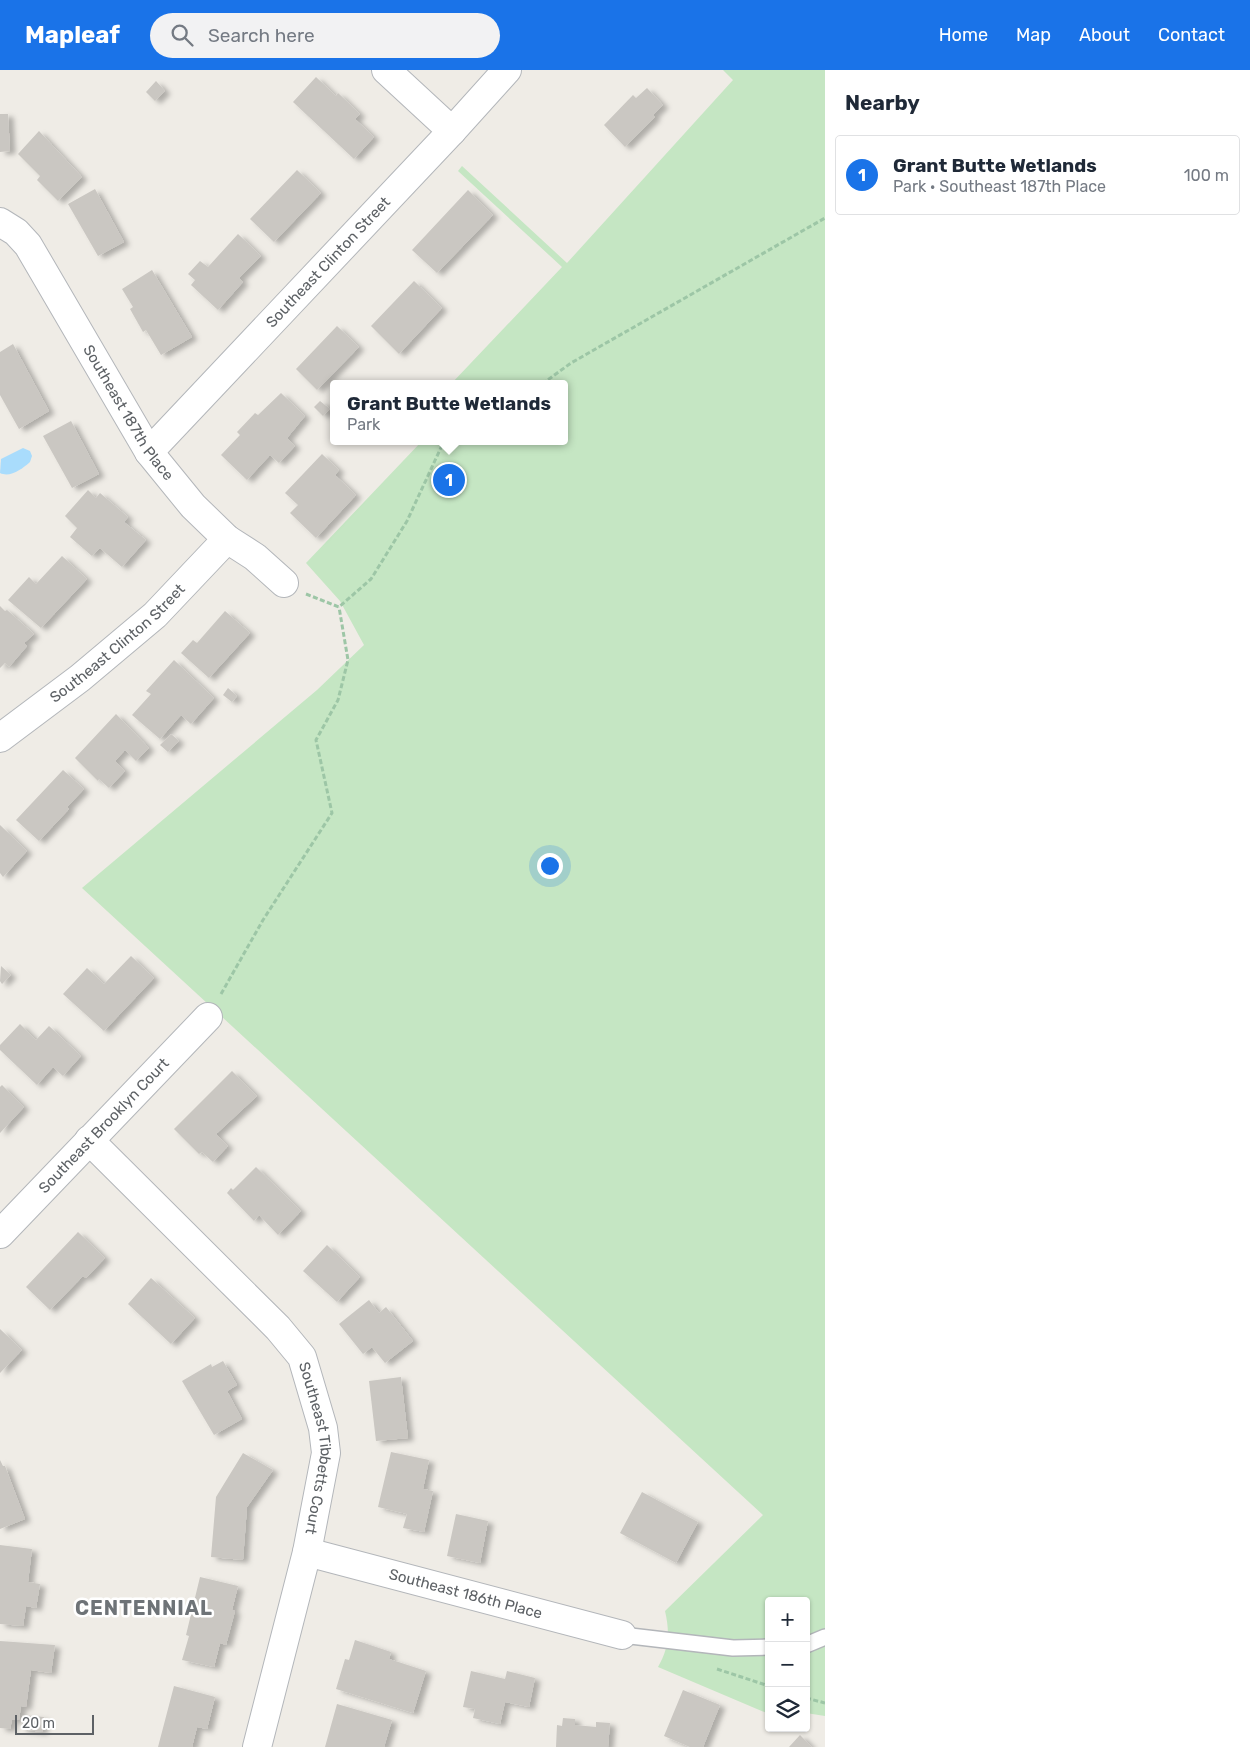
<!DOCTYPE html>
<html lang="en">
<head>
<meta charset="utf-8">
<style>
	body { margin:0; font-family:Rubik,sans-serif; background:#f2f2f3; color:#1f2937 }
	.controls { position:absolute; right:15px; bottom:15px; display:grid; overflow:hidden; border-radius:5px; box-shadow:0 1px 4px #0004 }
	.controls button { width:45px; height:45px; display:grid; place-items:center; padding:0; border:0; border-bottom:1px solid #e0e1e3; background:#fff; color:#1f2937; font:25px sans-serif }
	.scale { position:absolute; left:15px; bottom:12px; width:79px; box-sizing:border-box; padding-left:5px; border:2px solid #5d6165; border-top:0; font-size:14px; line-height:18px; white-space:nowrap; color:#5d6165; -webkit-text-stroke:4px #fff; paint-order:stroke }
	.you { position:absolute; left:549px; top:795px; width:18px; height:18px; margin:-12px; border:4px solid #fff; border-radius:50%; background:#1a73e8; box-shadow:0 0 0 8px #1a73e833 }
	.badge { display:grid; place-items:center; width:32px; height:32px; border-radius:50%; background:#1a73e8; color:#fff; font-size:16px; font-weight:700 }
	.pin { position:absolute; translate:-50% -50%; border:2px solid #fff; box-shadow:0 1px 5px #0006 }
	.popup { position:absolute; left:330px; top:310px; width:238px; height:65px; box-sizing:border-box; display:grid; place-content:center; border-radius:5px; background:#fff; filter:drop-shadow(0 1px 4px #0005); font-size:16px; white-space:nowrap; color:#747a83 }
	.popup b { font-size:19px; color:#1f2937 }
	.popup::after { content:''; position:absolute; left:50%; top:100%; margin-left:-10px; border:10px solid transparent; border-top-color:#fff }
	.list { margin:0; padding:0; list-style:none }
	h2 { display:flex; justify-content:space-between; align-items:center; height:65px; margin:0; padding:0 20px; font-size:21px }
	h2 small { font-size:16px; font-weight:400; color:#747a83 }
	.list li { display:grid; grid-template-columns:32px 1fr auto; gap:15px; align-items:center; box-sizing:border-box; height:80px; margin:0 10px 10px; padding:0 10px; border:1px solid #e0e1e3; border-radius:5px }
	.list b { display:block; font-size:19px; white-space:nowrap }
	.list p { margin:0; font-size:16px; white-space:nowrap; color:#747a83 }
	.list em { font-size:16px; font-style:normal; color:#747a83 }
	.icon { flex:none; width:28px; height:28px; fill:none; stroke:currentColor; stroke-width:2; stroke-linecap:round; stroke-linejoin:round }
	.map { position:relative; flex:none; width:825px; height:1677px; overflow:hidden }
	header { display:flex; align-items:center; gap:30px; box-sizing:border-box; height:70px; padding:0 25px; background:#1a73e8; color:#fff }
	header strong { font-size:24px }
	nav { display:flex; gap:28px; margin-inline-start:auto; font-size:18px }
	.search { width:350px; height:45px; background:#f2f2f3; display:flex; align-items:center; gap:12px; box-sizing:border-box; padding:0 18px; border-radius:28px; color:#747a83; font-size:19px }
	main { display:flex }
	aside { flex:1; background:#fff }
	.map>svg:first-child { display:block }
	.green { fill:#c5e6c3 }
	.water { fill:#a9dcfc }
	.building { fill:#cac7c2; filter:url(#shadow) }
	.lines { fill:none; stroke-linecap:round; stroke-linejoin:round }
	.lane-casing { stroke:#b3b6ba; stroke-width:18 }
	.street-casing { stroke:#b3b6ba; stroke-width:30 }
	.path { stroke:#9dc6a6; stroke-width:3; stroke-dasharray:5 2.5; stroke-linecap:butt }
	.lane { stroke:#fff; stroke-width:15 }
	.street { stroke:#fff; stroke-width:28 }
	.labels { text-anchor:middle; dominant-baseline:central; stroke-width:5; stroke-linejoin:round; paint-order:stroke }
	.street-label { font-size:15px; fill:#5d6165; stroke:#fff }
	.district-label { font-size:20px; font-weight:bold; letter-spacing:1px; fill:#6e7377; stroke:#fff }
</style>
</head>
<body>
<header>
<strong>Mapleaf</strong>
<div class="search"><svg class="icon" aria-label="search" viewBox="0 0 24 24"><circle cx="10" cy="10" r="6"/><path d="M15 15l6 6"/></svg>Search here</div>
<nav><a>Home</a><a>Map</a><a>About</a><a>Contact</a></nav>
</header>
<main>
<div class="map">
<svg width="825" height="1677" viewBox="0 0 825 1677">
	<defs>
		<filter id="shadow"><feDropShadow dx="5.5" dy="3" stdDeviation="2.5" flood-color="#0004"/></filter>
	</defs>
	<rect width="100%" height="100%" fill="#efece6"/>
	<path class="green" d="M 723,0 L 825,0 L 825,1646 L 806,1643 L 806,1531 L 769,1531 L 769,1644 L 658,1597 C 669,1578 670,1562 665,1541 L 763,1445 L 82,818 L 317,620 L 364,575 L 340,531 L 306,493 L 422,371 L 564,371 L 564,314 L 451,314 L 562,197 L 458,101 L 462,96 L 567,193 L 733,10 Z"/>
	<path class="water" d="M 23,378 L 30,381 L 32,386 L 30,392 C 22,399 10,408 0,403 L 1,389 Z"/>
	<path class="building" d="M 316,7 L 336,26 L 338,23 L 360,44 L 355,49 L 374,67 L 354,89 L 293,32 Z
		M 156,11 L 165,21 L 155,31 L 146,22 Z
		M 647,18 L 663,35 L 653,45 L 655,47 L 625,77 L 604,55 L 633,25 L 636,28 Z
		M 0,44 L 8,44 L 10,81 L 0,82 Z
		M 39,61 L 82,107 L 58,131 L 37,110 L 40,106 L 18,84 Z
		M 297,100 L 321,123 L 274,172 L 250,149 Z
		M 95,119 L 124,172 L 98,186 L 68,134 Z
		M 468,120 L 493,145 L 437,203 L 412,180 Z
		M 238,164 L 261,186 L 239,208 L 243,212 L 218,240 L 191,215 L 195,210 L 188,204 L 200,191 L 208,197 Z
		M 152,200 L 192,267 L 161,285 L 146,260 L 143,262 L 130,239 L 133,237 L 122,219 Z
		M 414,211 L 442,238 L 399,284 L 371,256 Z
		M 337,256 L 359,277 L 317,320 L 296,299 Z
		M 13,274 L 49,341 L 19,359 L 0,325 L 0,282 Z
		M 281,323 L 305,346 L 287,368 L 295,376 L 279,393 L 270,385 L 247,410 L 221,385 L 240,365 L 237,362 L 255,343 L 258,345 Z
		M 320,331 L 330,339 L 323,346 L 314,337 Z
		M 71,351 L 99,404 L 72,418 L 43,366 Z
		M 322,384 L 339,400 L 335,405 L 356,425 L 316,468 L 290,443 L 298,435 L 285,423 Z
		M 88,420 L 96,428 L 100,423 L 128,447 L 124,452 L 146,470 L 122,497 L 100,478 L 92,486 L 70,467 L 77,458 L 65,446 Z
		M 62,486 L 87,509 L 41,558 L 8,530 L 29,507 L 36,514 Z
		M 0,536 L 5,541 L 7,540 L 34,564 L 24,573 L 27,576 L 9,597 L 5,593 L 0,598 Z
		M 225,541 L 250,563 L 209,608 L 181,583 L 193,570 L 197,573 Z
		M 174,590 L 214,628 L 191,654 L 181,645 L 160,669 L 132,645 L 151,624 L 146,621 Z
		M 228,618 L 237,626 L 232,632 L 223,625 Z
		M 116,644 L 149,678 L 136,691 L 125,680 L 115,691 L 125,701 L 109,718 L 99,709 L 98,711 L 75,688 Z
		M 171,664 L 179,671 L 168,682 L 160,675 Z
		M 63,700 L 84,719 L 67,737 L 69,739 L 39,771 L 16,750 Z
		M 0,755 L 27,781 L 3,807 L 0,803 Z
		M 131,886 L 154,908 L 104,961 L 63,924 L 87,898 L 104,914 Z
		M 1,896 L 11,905 L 2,914 L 0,911 Z
		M 20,954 L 36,970 L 49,956 L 81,986 L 63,1006 L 53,997 L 37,1015 L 0,980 L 0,975 Z
		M 232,1001 L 257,1026 L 216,1064 L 228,1076 L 213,1092 L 202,1082 L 199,1084 L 174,1059 Z
		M 2,1015 L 24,1037 L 0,1063 L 0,1017 Z
		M 256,1097 L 301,1141 L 278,1165 L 259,1145 L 254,1151 L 227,1123 L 231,1118 L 233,1120 Z
		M 78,1162 L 105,1188 L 86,1208 L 83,1206 L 50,1240 L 26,1217 Z
		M 327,1175 L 360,1207 L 337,1232 L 303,1201 Z
		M 151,1208 L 195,1248 L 171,1274 L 128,1234 Z
		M 369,1230 L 379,1243 L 386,1237 L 413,1271 L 385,1293 L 372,1277 L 363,1284 L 339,1254 Z
		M 0,1259 L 22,1280 L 0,1303 Z
		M 223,1291 L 237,1315 L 227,1321 L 242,1349 L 214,1365 L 182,1311 L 211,1294 L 212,1297 Z
		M 401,1307 L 408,1368 L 376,1371 L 369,1311 Z
		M 391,1382 L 429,1390 L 423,1419 L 433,1421 L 424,1462 L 403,1458 L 407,1444 L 378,1437 Z
		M 243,1383 L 273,1400 L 247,1437 L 243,1490 L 211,1487 L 216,1427 Z
		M 0,1390 L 3,1396 L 5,1396 L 25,1449 L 0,1459 Z
		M 642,1422 L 698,1452 L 676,1493 L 620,1463 Z
		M 456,1444 L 488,1451 L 480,1493 L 447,1486 Z
		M 0,1475 L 32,1479 L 28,1512 L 40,1514 L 36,1538 L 26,1536 L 23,1556 L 0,1554 Z
		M 200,1507 L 238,1516 L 232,1540 L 235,1541 L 226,1575 L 220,1573 L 214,1597 L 182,1590 L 189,1566 L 186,1565 Z
		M 355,1570 L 391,1582 L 389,1589 L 426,1601 L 413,1643 L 336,1619 L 345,1589 L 349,1590 Z
		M 0,1571 L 55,1575 L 51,1603 L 31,1600 L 26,1637 L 21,1636 L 19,1650 L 12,1650 L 10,1659 L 0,1658 Z
		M 471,1601 L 505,1609 L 507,1601 L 535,1608 L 529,1637 L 505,1632 L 500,1654 L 473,1648 L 475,1639 L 463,1637 Z
		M 174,1616 L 215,1627 L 207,1659 L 197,1657 L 192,1677 L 158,1677 Z
		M 683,1620 L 720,1635 L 703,1677 L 690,1677 L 664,1666 Z
		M 337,1634 L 392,1650 L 384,1677 L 325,1677 Z
		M 23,1645 L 44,1647 L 42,1662 L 21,1659 Z
		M 563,1648 L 575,1649 L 575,1655 L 596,1657 L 596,1652 L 610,1653 L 608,1677 L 556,1677 L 557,1655 L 562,1656 Z
		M 800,1665 L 812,1677 L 789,1677 Z"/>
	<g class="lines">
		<defs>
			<path id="lane" d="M 622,1565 L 733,1578 L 769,1577
				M 806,1575 L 825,1567"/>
			<g id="street">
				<path d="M 386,0 L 452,61"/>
				<path id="s1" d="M 0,152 L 16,162 L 28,175 L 149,382 L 193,436 L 227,469 L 255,487 L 284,513"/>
				<path id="s2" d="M 149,382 L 452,61 L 507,0"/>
				<path id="s3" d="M 0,668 L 80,608 L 155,545 L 227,469"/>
				<path id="s4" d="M 89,1070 L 278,1258 L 302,1287 L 323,1358 L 326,1383 L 307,1482 L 257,1677"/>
				<path id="s5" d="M 0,1164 L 208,947"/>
				<path id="s6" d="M 307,1482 L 622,1565"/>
			</g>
		</defs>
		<use href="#lane" class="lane-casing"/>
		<use href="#street" class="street-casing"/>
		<path class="path" d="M 542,314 L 571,293 L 825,148
			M 306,524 L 339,537 L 371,509 L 407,451 L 444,371
			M 221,924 L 263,850 L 332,743 L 316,670 L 338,630 L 348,590 L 339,537
			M 717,1599 L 769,1616
			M 806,1628 L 825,1633"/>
		<use href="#lane" class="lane"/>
		<use href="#street" class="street"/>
	</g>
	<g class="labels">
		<g class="street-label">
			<text stroke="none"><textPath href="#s2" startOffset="261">Southeast Clinton Street</textPath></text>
			<text stroke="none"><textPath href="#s1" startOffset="232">Southeast 187th Place</textPath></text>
			<text stroke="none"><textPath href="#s3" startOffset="151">Southeast Clinton Street</textPath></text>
			<text stroke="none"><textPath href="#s5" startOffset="150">Southeast Brooklyn Court</textPath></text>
			<text stroke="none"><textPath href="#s4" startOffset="398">Southeast Tibbetts Court</textPath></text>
			<text stroke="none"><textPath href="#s6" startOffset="164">Southeast 186th Place</textPath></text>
		</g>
		<g class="district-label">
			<text x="144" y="1538">CENTENNIAL</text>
		</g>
	</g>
</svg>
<div class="controls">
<button>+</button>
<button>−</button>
<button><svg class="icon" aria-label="layers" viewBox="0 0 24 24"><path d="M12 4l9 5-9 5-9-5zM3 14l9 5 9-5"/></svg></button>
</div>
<div class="scale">20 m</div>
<div class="you"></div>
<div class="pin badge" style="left:449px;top:410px">1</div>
<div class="popup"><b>Grant Butte Wetlands</b>Park</div>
</div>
<aside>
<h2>Nearby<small></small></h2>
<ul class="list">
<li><span class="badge">1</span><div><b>Grant Butte Wetlands</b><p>Park · Southeast 187th Place</p></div><em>100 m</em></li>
</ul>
</aside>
</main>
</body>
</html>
